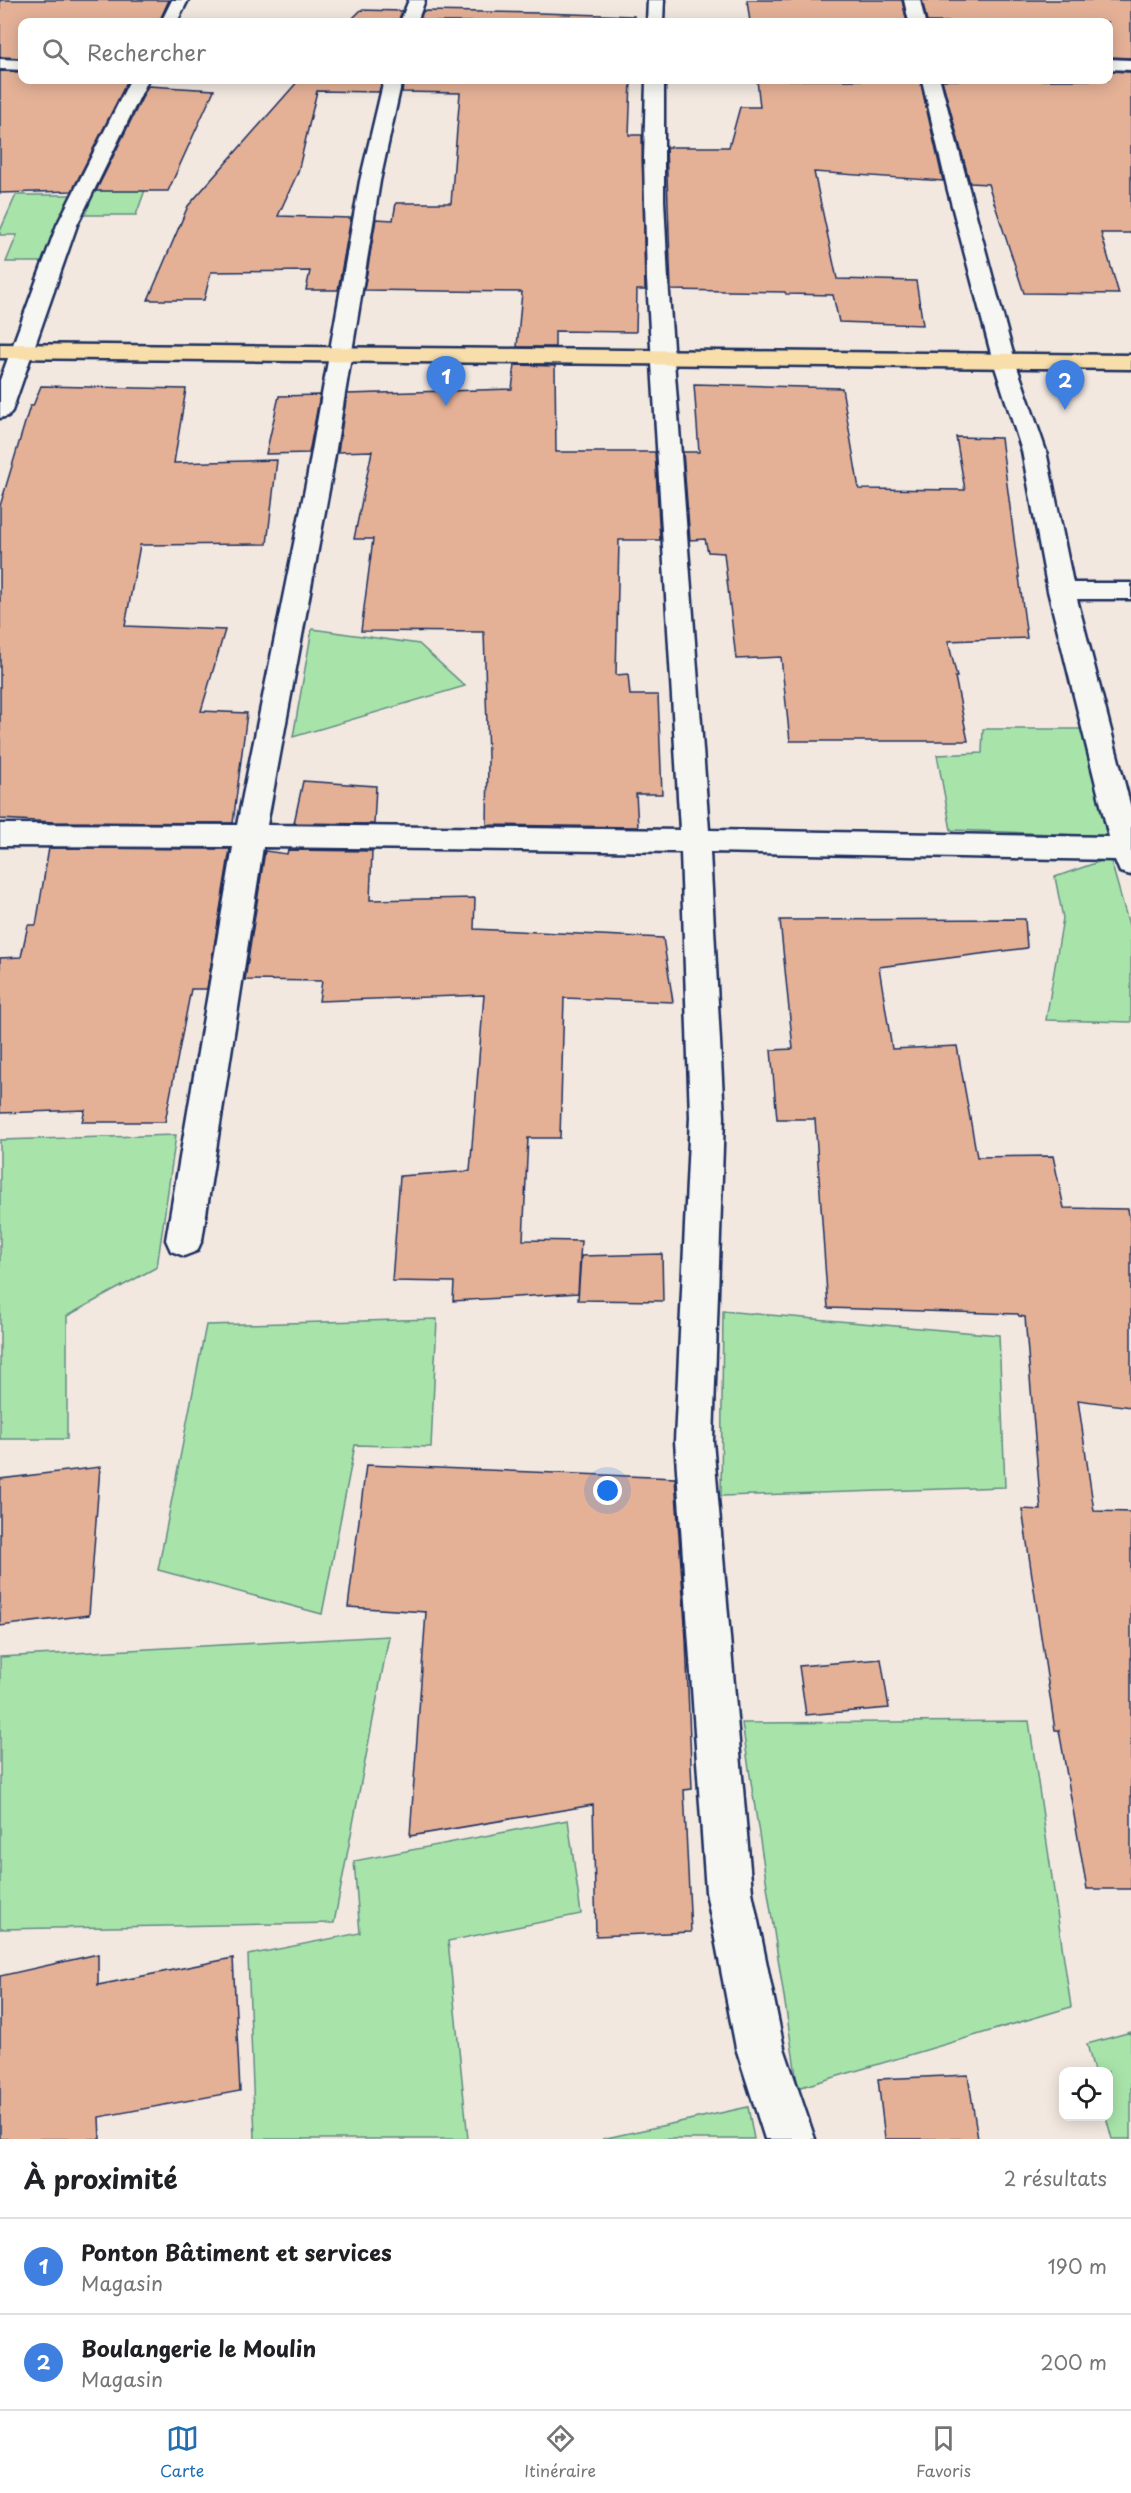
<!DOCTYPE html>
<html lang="fr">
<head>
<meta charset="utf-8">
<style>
	body { margin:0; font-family:"Playpen Sans",sans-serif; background:#f2f2f2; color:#202124 }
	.controls { position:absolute; right:18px; bottom:18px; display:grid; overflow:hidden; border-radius:12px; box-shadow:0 3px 15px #0003 }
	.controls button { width:54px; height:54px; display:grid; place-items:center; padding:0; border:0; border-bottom:2px solid #e0e0e0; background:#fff; color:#202124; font:30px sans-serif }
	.you { position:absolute; left:608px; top:1491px; width:21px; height:21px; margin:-15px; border:4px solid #fff; border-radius:50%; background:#1a73e8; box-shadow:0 0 0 9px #1a73e833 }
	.badge { display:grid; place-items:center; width:39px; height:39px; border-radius:50%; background:#1f6fb2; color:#fff; font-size:20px; font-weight:700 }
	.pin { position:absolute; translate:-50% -50px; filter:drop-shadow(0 2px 3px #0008) }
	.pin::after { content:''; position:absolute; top:32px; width:21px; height:18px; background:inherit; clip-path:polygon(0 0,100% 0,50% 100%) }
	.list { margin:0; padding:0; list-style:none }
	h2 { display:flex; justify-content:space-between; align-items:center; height:78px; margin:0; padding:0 24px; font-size:26px }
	h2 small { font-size:20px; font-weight:400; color:#757577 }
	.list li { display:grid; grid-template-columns:39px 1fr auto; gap:18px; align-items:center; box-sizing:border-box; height:96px; padding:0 24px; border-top:2px solid #e0e0e0 }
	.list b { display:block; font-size:22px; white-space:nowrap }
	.list p { margin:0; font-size:20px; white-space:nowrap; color:#757577 }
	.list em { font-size:20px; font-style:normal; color:#757577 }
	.icon { flex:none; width:33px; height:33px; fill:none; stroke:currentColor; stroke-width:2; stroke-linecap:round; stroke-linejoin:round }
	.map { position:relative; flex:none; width:1131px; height:2139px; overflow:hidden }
	.search { position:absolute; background:#fff; box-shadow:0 3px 15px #0003; left:18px; right:18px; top:18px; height:66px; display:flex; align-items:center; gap:15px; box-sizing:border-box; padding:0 21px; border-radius:12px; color:#757577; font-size:22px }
	.sheet { height:270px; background:#fff }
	nav { display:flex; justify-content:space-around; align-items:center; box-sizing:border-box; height:84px; border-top:2px solid #e0e0e0; background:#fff; font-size:16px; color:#757577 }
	nav a { display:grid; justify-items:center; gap:3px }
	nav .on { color:#1f6fb2 }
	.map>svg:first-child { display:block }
	.green { fill:#a8e4aa; stroke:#628a84; stroke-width:1.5 }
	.building { fill:#e4b197; stroke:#1b2f5e; stroke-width:1.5 }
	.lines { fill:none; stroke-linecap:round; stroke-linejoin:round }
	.minor-casing { stroke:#1b2f5e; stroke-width:5 }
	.trunk-casing { stroke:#1b2f5e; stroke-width:5 }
	.minor { fill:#f6f6f2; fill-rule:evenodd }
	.trunk { fill:#f8deab; fill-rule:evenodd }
</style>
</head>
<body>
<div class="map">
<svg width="1131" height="2139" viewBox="0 0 1131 2139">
	<rect width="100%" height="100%" fill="#f2e8e0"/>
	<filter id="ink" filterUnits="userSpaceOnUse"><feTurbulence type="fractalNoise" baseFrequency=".0167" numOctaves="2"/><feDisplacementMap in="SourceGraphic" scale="12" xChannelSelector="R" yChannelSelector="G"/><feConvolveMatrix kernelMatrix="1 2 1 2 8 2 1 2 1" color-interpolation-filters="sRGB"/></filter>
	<g filter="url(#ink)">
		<path class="green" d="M 103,168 L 153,168 L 136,215 L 85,215 Z
			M 16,195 L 75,195 L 48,262 L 6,262 L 17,235 L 0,235 L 0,231 Z
			M 312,629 L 419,644 L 465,686 L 293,737 Z
			M 983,729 L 1084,729 L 1107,836 L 951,830 L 937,755 L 982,753 Z
			M 1110,858 L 1131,932 L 1131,1022 L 1046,1020 L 1063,918 L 1055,877 Z
			M 176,1135 L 157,1267 L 67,1316 L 67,1439 L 0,1439 L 0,1140 Z
			M 723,1311 L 999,1335 L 1005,1487 L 721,1496 Z
			M 437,1319 L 431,1447 L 355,1445 L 322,1614 L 158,1570 L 206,1325 Z
			M 389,1636 L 334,1923 L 0,1929 L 0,1657 Z
			M 1029,1721 L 1071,2007 L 798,2088 L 742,1723 Z
			M 568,1820 L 581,1914 L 448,1941 L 468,2139 L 255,2139 L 248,1955 L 360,1933 L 354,1861 Z
			M 1131,2032 L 1131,2139 L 1112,2139 L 1106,2117 L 1108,2116 L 1108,2072 L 1094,2071 L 1087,2044 Z
			M 748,2107 L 754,2139 L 602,2139 Z"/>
		<path class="building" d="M 0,0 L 169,0 L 159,22 L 22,22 L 22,58 L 0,57 Z
			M 747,0 L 902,0 L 907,22 L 750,22 Z
			M 922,0 L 1131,0 L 1131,58 L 1108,57 L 1108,22 L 927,22 Z
			M 361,10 L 402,11 L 398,22 L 349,22 Z
			M 423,11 L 539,13 L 634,16 L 634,22 L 419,22 Z
			M 0,71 L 22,72 L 22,80 L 128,80 L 72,191 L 0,193 Z
			M 1108,71 L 1131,72 L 1131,233 L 1101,233 L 1119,294 L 1024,293 L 988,184 L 970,183 L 942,80 L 1108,80 Z
			M 299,80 L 382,80 L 379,92 L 317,91 L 298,172 L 278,216 L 351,218 L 338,290 L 306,290 L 310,271 L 211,272 L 204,300 L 148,300 L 188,206 Z
			M 404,80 L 631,80 L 629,135 L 642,135 L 645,290 L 637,290 L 636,332 L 555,331 L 555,347 L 517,347 L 522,292 L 364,290 L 376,219 L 393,220 L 396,203 L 451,203 L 460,93 L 402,92 Z
			M 757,80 L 920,80 L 943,181 L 814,172 L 837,279 L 916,281 L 923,325 L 839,322 L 833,295 L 786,294 L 785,292 L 671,290 L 666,147 L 729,147 L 740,107 L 760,107 Z
			M 148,86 L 214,90 L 168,191 L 96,191 Z
			M 515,365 L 555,366 L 556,452 L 655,452 L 660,540 L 619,540 L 616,675 L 628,674 L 630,695 L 658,695 L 662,794 L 636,794 L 638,827 L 487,825 L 488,757 L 484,632 L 361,631 L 373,539 L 354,539 L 372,451 L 338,452 L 347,394 L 512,389 Z
			M 694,384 L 842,388 L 859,489 L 965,490 L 956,437 L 1001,438 L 1027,638 L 948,641 L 957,677 L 955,677 L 968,741 L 790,741 L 781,657 L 736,659 L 724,553 L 708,552 L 705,539 L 690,540 L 683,452 L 699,452 Z
			M 41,386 L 186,389 L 174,463 L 277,460 L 267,544 L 140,545 L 125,626 L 225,630 L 201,711 L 247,713 L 233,823 L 54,822 L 0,819 L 0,506 L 30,406 L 33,406 Z
			M 320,395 L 309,453 L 266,454 L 279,396 Z
			M 303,781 L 376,786 L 374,824 L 294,823 Z
			M 49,848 L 230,849 L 207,989 L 191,989 L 165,1122 L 82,1122 L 85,1110 L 0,1113 L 0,958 L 21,957 L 28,925 L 36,925 Z
			M 288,850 L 372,851 L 370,900 L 475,898 L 474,929 L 663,938 L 673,1002 L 564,998 L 560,1138 L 528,1138 L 523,1240 L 581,1241 L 578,1293 L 453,1301 L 454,1282 L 392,1281 L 400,1176 L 470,1171 L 484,995 L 319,1001 L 322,981 L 245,980 L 265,851 L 287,854 Z
			M 1025,919 L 1027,948 L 879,967 L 892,1049 L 957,1046 L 977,1157 L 1053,1156 L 1064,1208 L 1128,1209 L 1131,1229 L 1131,1407 L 1078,1400 L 1094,1511 L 1131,1512 L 1131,1889 L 1087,1889 L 1059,1730 L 1055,1730 L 1022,1509 L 1041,1510 L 1025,1317 L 1019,1316 L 1018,1314 L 828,1308 L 815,1119 L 777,1119 L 771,1050 L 793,1049 L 780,920 Z
			M 662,1254 L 663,1301 L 578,1300 L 581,1256 Z
			M 366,1465 L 675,1478 L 686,1639 L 692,1789 L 684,1790 L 691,1932 L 596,1936 L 593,1805 L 410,1836 L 426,1612 L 348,1607 Z
			M 100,1467 L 89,1615 L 0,1626 L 0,1479 Z
			M 881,1659 L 889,1708 L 806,1715 L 799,1666 Z
			M 98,1954 L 98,1985 L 233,1958 L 240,2091 L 99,2117 L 100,2139 L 0,2139 L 0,1976 Z
			M 968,2075 L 978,2139 L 885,2139 L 878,2079 Z"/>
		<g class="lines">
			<defs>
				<path id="minor" d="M 172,0 L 188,0 L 177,22 L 161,22 Z
					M 409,0 L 425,0 L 417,22 L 400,22 Z
					M 648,0 L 664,0 L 663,22 L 647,22 Z
					M 904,0 L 920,0 L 925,22 L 909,22 Z
					M 0,59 L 22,60 L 22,70 L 0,69 Z
					M 1108,59 L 1131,60 L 1131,70 L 1108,69 Z
					M 130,80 L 148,80 L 77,225 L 12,411 L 8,416 L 0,418 L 0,380 L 57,225 Z
					M 384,80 L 402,80 L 380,181 L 331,479 L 267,825 L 680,830 L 647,280 L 644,160 L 646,80 L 664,80 L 664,200 L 668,280 L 709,830 L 1109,837 L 1048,591 L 1022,451 L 993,361 L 947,187 L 922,80 L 940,80 L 1015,361 L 1046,451 L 1073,583 L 1131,583 L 1131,599 L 1077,599 L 1131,808 L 1131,875 L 1120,872 L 1115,860 L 710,852 L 724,1117 L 713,1441 L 752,1892 L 784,2048 L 815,2139 L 765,2139 L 736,2048 L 706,1892 L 675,1441 L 690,1117 L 681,852 L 263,847 L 202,1240 L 197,1251 L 184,1256 L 171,1251 L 166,1240 L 233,847 L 0,846 L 0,824 L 237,825 L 307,479 L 360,181 Z"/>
				<path id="trunk" d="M 0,344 L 1131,355 L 1131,369 L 0,358 Z"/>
			</defs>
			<use href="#minor" class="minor-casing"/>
			<use href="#trunk" class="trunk-casing"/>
			<use href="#minor" class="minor"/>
			<use href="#trunk" class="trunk"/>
		</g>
	</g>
</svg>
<div class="controls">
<button><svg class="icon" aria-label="locate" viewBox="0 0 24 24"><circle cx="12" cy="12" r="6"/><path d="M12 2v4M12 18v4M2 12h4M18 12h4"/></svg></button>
</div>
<div class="you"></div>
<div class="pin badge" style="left:446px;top:406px;background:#3f7fe0">1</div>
<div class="pin badge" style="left:1065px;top:410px;background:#3f7fe0">2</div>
<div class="search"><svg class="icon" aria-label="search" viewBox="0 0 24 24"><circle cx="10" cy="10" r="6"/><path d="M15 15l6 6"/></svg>Rechercher</div>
</div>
<section class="sheet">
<h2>À proximité<small>2 résultats</small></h2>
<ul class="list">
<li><span class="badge" style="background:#3f7fe0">1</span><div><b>Ponton Bâtiment et services</b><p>Magasin</p></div><em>190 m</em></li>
<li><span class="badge" style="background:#3f7fe0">2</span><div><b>Boulangerie le Moulin</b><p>Magasin</p></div><em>200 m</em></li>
</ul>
</section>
<nav>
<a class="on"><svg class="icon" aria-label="map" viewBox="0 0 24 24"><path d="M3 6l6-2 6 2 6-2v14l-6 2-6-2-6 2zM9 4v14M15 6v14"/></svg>Carte</a>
<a><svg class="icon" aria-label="directions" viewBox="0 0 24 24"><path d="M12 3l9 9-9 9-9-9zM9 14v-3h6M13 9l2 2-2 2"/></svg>Itinéraire</a>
<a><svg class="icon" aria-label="saved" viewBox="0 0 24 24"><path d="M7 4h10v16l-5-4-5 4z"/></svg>Favoris</a>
</nav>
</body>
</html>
